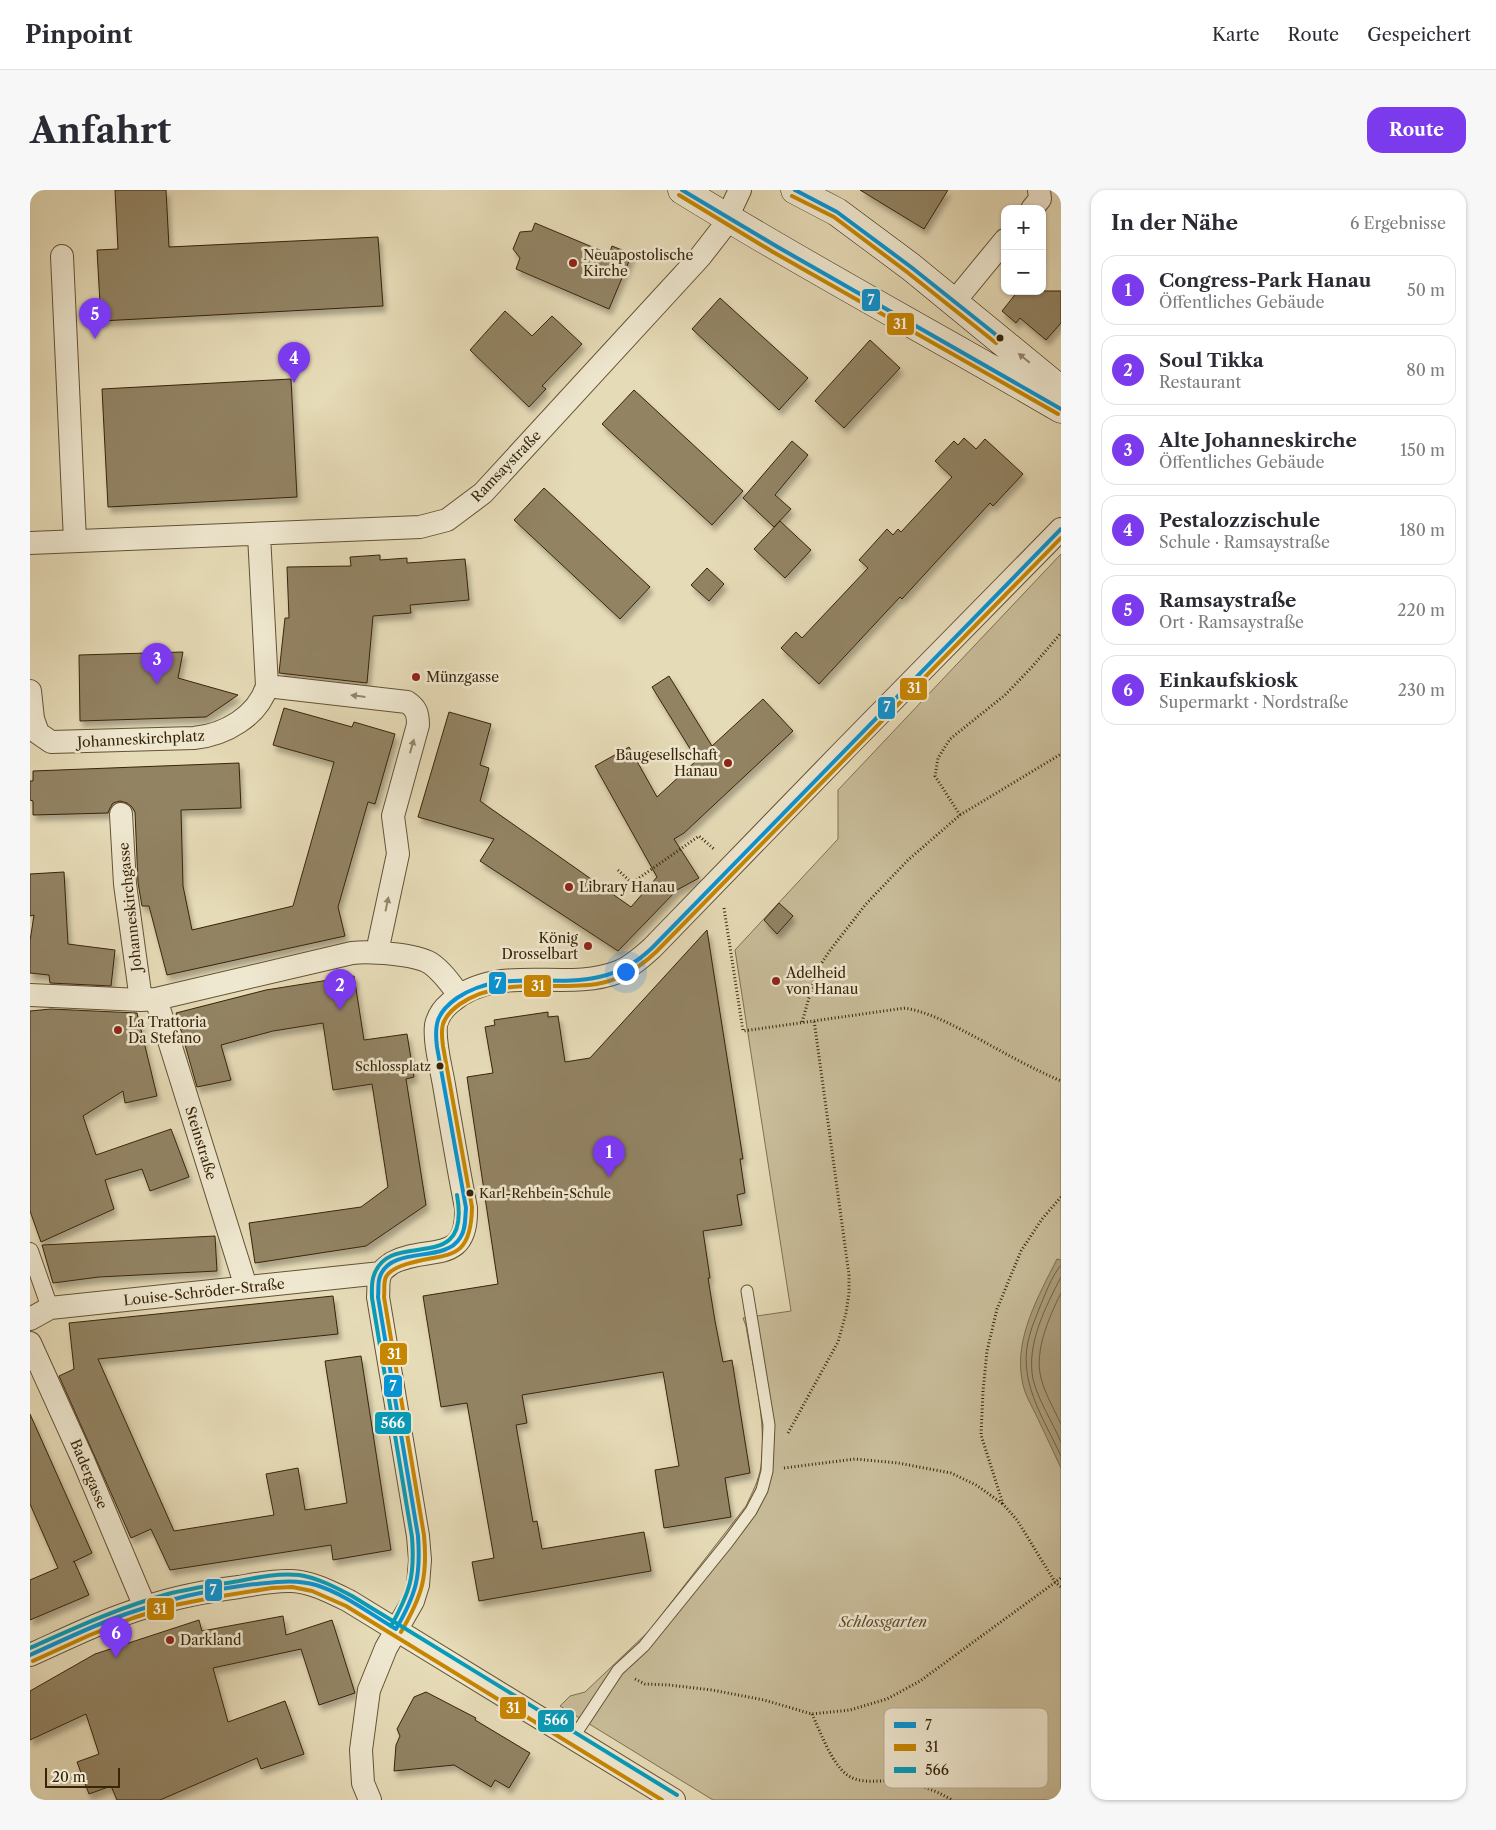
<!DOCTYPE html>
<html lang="de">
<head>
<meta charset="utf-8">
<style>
	body { margin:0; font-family:"Libre Caslon Text",serif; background:#f7f7f7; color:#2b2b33 }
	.controls { position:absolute; right:15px; top:15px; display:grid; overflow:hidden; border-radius:10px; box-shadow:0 1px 4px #0004 }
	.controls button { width:45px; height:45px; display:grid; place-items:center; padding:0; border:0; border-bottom:1px solid #e1e1e2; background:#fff; color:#2b2b33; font:25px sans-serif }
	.scale { position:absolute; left:15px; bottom:12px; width:75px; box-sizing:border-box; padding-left:5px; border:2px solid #382408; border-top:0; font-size:14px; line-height:18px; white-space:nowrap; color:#382408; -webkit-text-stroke:4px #efe8d0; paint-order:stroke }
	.you { position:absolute; left:595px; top:781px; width:18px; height:18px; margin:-12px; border:4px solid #fff; border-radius:50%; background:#1a73e8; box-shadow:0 0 0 8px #1a73e833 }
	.badge { display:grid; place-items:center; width:32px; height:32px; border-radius:50%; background:#7c3aed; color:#fff; font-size:16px; font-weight:700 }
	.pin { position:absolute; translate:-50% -41px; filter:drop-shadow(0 1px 2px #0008) }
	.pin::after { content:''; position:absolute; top:26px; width:18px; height:15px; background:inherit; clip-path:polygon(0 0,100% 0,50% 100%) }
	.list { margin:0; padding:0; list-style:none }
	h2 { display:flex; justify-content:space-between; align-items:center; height:65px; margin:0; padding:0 20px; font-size:21px }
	h2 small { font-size:16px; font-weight:400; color:#7c7c81 }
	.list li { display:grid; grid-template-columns:32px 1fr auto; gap:15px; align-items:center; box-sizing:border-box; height:70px; margin:0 10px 10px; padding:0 10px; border:1px solid #e1e1e2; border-radius:15px }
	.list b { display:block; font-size:19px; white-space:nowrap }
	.list p { margin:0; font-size:16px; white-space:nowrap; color:#7c7c81 }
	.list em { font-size:16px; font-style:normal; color:#7c7c81 }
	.map { position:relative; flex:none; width:1031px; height:1610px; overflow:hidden; border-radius:15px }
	header { display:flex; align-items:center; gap:30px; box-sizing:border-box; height:70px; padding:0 25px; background:#fff; border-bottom:1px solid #e1e1e2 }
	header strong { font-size:24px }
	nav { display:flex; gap:28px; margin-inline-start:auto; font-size:18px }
	.intro { display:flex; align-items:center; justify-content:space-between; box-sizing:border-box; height:120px; padding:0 30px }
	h1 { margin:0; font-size:35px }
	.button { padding:12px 22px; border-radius:15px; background:#7c3aed; color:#fff; font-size:18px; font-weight:700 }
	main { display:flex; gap:30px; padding:0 30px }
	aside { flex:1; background:#fff; border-radius:15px; box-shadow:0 1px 4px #0004 }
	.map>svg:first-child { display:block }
	.green { fill:#c8bc99; stroke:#807050 }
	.water { fill:#ab9d7c; stroke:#7d6d4e }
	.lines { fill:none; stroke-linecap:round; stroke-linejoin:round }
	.shore { stroke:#726042; stroke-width:1 }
	.building { fill:#928363; stroke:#382408; filter:url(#shadow) }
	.service-casing { stroke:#645234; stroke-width:13 }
	.pedestrian-casing { stroke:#645234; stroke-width:18 }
	.minor-casing { stroke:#645234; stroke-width:24 }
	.secondary-casing { stroke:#382408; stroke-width:29 }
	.path { stroke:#382408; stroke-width:3; stroke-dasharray:1 2.5; stroke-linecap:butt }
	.service { stroke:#efe8d0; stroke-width:11 }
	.pedestrian { stroke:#efe8d0; stroke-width:16 }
	.minor { stroke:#efe8d0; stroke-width:22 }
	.secondary { stroke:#efe8d0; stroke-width:28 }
	.bus-1-casing { stroke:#efe8d0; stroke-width:8 }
	.bus-2-casing { stroke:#efe8d0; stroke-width:8 }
	.bus-3-casing { stroke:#efe8d0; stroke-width:8 }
	.bus-1 { stroke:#0894d4; stroke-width:4 }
	.bus-2 { stroke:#c78602; stroke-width:4 }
	.bus-3 { stroke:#069cba; stroke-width:4 }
	.oneway { fill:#94866c }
	.poi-dot { fill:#8f2418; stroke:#efe8d0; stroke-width:2 }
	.bus-dot { fill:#382408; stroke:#efe8d0; stroke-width:2 }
	.labels { text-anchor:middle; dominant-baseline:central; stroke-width:5; stroke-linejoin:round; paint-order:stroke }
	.bus-label { font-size:13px; fill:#382408; stroke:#efe8d0; text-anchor:end }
	.poi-label { font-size:14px; fill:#382408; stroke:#efe8d0; text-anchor:start }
	.street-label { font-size:14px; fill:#382408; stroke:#efe8d0 }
	.park-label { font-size:14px; font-style:italic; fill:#5c4a2c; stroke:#efe8d0 }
	.key { fill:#efe8d0; stroke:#b8ad94; stroke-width:1 }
	.key-label { font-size:14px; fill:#382408 }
	.line-badge { stroke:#efe8d0; stroke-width:2 }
	.badge-label { font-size:14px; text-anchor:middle; font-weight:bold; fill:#fff }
</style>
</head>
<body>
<header>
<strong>Pinpoint</strong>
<nav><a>Karte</a><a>Route</a><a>Gespeichert</a></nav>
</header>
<div class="intro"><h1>Anfahrt</h1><a class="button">Route</a></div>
<main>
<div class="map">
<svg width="1031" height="1610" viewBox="0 0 1031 1610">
	<defs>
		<filter id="shadow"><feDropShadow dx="3" dy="5.5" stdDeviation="2.5" flood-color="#0004"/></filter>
	</defs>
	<rect width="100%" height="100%" fill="#e6dbb7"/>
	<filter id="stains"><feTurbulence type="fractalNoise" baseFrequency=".004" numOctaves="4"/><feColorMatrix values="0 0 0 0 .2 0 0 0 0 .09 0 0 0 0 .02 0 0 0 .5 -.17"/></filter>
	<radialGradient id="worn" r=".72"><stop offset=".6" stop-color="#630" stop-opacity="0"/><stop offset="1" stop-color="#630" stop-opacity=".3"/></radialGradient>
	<path class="green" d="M 1031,364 L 1031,1610 L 683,1610 L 530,1516 L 540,1506 L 555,1502 L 619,1441 L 716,1316 C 722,1303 729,1290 731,1276 C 737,1231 723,1180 716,1136 L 713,1128 L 761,1121 L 705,760 L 808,649 L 808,600 Z"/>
	<path class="water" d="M 1027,1069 L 1031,1070 L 1031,1278 C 1023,1262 1016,1245 1008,1229 C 1002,1216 994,1204 992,1190 C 984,1148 1009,1105 1027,1069 Z"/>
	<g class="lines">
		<path class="shore" d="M 1031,1075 C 1021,1087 1015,1105 1009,1119 C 1006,1127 1002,1136 1000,1144 C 986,1189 1013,1227 1031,1266
			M 1031,1087 C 1016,1116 996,1154 1003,1189 C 1008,1210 1022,1231 1031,1252
			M 1031,1103 C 1019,1127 1004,1161 1011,1188 C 1015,1204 1024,1219 1031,1234"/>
	</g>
	<path class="building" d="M 85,0 L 136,0 L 139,57 L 348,47 L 353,116 L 71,131 L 67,60 L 88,59 Z
		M 830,0 L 918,0 L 894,39 Z
		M 505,33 L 579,64 L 582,56 L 602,64 L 579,119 L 486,79 L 490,68 L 483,59 L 490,42 L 502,41 Z
		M 988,101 L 1031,101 L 1031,133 L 1016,150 L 990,128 L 986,133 L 972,121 Z
		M 690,108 L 778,188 L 749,220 L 662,139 Z
		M 475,121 L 502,146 L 522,126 L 552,154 L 512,196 L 516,199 L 499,217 L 440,160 Z
		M 840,150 L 870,178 L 814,238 L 785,211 Z
		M 261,189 L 267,307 L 78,317 L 72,199 Z
		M 604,200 L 713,301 L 682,335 L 572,234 Z
		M 934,248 L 946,259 L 955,249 L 993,284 L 963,316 L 960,313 L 882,398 L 872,409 L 870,407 L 789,494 L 751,458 L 766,442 L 772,448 L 838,378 L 829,370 L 857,339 L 863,345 L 868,339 L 871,342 L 922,287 L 905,271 L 924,251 L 928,255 Z
		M 762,251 L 778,265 L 745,305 L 761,319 L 744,337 L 713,308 Z
		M 514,298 L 620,397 L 590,429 L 484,330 Z
		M 750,331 L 781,360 L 755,388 L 724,359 Z
		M 350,365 L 350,370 L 377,368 L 377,373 L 435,369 L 439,410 L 380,415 L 381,423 L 343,426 L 337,493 L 249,483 L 255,428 L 259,428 L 257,377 L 321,376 L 320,367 Z
		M 677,378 L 694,394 L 679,411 L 661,395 Z
		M 153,462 L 148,488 L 208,505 L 176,527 L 50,531 L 49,465 Z
		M 639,486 L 682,556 L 733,509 L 763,541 L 654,643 L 644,649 L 669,688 L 647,700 L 588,761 L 450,671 L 464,649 L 388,627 L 419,522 L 461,534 L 450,575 L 459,578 L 450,611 L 601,717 L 627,687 L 565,576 L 599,557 L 627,607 L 667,570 L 622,497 Z
		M 254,518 L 322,537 L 324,532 L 365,544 L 345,614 L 338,612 L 308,717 L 315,746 L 137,785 L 119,716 L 112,716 L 108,693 L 105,622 L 102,617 L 97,613 L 90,611 L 83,613 L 80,618 L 78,623 L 3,625 L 3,611 L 0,610 L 0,591 L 3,591 L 3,581 L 209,573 L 211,618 L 151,620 L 153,696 L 162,740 L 263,716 L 304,572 L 243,555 Z
		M 34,682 L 38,754 L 85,760 L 81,796 L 20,793 L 19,785 L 0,783 L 0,751 L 4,725 L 0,726 L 0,684 Z
		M 749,713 L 763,726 L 747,744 L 734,730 Z
		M 677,740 L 713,969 L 710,969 L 715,1003 L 707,1005 L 712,1035 L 673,1041 L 680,1088 L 678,1088 L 685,1131 L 693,1172 L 702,1170 L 720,1283 L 695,1288 L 701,1327 L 634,1338 L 625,1280 L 649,1276 L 633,1182 L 492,1205 L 497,1233 L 486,1235 L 503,1332 L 507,1331 L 512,1359 L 614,1342 L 621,1381 L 449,1411 L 442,1372 L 464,1368 L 437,1213 L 411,1217 L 393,1106 L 468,1094 L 437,887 L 463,883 L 455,837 L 465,835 L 464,830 L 518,822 L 518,827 L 528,826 L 535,872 L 560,868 Z
		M 324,786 L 334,850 L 377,844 L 384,887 L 376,889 L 396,1015 L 336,1056 L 225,1073 L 219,1033 L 331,1017 L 358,997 L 342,894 L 303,900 L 293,833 L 243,841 L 191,855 L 201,890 L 167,897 L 146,823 L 236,800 Z
		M 21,819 L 107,823 L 127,906 L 95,913 L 93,901 L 53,926 L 66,965 L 141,939 L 159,987 L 120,1001 L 112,979 L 75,990 L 84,1019 L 11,1052 L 0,1021 L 0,821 Z
		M 185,1046 L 187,1081 L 69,1087 L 23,1093 L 12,1055 Z
		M 303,1106 L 308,1144 L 68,1169 L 144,1341 L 244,1325 L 236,1284 L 268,1278 L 275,1320 L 317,1313 L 295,1171 L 331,1166 L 361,1360 L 303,1370 L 301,1355 L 140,1380 L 121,1339 L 101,1348 L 29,1186 L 44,1179 L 39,1133 Z
		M 0,1224 L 62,1363 L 43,1372 L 44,1371 L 59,1405 L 0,1430 L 0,1390 L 28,1378 L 0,1314 Z
		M 253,1426 L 256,1445 L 302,1430 L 325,1503 L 289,1515 L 271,1459 L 183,1478 L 198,1532 L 255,1511 L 274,1564 L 231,1579 L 227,1568 L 130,1610 L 87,1610 L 81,1596 L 59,1604 L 47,1572 L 69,1564 L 56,1524 L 0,1550 L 0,1501 L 65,1464 L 169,1430 L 172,1441 Z
		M 396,1502 L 446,1528 L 445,1530 L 500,1563 L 479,1598 L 465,1590 L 461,1597 L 424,1575 L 364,1581 L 366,1555 L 370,1546 L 367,1539 L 384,1507 Z"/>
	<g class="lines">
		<defs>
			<path id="service" d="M 543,1548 L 588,1480 L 614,1456 L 698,1352 L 721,1321 L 732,1300 L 737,1281 L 739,1235 L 717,1101"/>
			<path id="pedestrian" d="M 0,1061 L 20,1118"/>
			<path id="minor" d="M 1002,19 L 1010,9 L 1009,0
				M 32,66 L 45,351
				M 924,112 L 975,50
				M 0,353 L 390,337 L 417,330 L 453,303 L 670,67 L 691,40 L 710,0
				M 237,496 L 377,512 C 386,518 388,523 388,535 L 363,626 L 368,664 L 347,762
				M 0,501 L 3,529 L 8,543 L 21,552 L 164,548 C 195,545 228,526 237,496 L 229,345
				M 91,624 L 95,694 L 111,810
				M 0,805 L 111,810 L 126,809 L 322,763 C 340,761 385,764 400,773 C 412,781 421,794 429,805
				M 126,809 L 216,1097
				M 0,1129 L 20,1118 L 351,1083
				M 0,1153 L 53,1270 L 115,1417
				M 0,1465 C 38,1448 76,1429 116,1417 C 146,1407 177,1401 209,1397 C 226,1394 244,1390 262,1391 C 282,1392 301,1402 319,1411 L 644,1610
				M 340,1610 L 333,1593 L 331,1560 L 339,1500 L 356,1458 L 383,1411 L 388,1395 L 390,1370 L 388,1346 L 348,1107 C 349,1100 347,1090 351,1083 C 353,1079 358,1076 362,1073 C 397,1054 438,1077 436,1018 C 428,977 421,936 414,895 C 411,877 404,853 406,835 C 408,826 414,818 420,813 C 467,771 534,803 588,782 C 601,777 612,767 622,758 L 815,559 L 1031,339"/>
			<path id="secondary" d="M 652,0 C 776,77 905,145 1031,219
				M 765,0 L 807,22 L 881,77 L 1031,200"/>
		</defs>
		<use href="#service" class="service-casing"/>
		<use href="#pedestrian" class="pedestrian-casing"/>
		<use href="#minor" class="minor-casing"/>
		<use href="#secondary" class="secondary-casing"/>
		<path class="path" d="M 930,625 L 905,586 L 908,568 L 920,549 L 975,505 L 1001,478 L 1031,443
			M 588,680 L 602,693 L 669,646 L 685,660
			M 694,718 L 713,841 L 875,818 C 902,823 924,836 949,849 C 976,864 1003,879 1031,891
			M 772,832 L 787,780 L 801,759 L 836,714 L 878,670 L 930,625 L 1031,564
			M 1031,1007 L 1012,1029 L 991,1061 L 967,1119 L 957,1161 L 953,1201 L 951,1245 L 973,1314 L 987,1330 L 1025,1392 L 1031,1397
			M 758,1243 L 808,1152 L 816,1123 L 819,1103 L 819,1085 L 784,830
			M 754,1278 L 825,1269 L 868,1273 L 921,1283 L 946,1295 L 973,1314
			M 605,1489 L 615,1494 L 639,1495 L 682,1500 L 734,1510 L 782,1524 L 820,1520 L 857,1509 L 890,1491 L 1031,1388
			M 782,1524 C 790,1541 801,1572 816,1584 C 831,1596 851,1589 868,1591 C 890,1595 903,1599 922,1610"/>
		<use href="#service" class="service"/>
		<use href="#pedestrian" class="pedestrian"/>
		<use href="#minor" class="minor"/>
		<use href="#secondary" class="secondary"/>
		<defs>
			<path id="bus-1" d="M 652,0 L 746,56 L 1031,219
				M 765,0 L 807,22 L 881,77 L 970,148
				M 366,1439 C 386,1404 391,1387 388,1346 L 348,1107 C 349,1099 347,1091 351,1084 C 364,1056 415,1073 430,1048 C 436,1040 435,1028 436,1018 L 407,857 C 404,834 407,822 427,808 C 472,778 521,798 569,787 C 591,782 606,773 622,758 L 1031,339
				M 0,1465 C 34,1450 67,1433 102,1422 C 139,1409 178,1400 217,1395 C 240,1393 263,1388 286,1395 C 315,1404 340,1424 366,1439"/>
			<path id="bus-2" d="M 649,5 L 743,62 L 1028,224
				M 762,6 L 804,27 L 877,82 L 966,153
				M 371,1442 C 392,1406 398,1387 394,1345 L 354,1107 C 355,1101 353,1093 356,1087 C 359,1081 366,1078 371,1076 C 412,1060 441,1078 442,1017 L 413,856 C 412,849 411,841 413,834 C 416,825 423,819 430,814 C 471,786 521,801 567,794 C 591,790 609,778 626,762 L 1031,348
				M 3,1471 L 60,1445 L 103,1428 L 140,1416 L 186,1407 L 242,1398 L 262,1397 L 282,1401 L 316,1416 L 632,1610"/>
			<path id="bus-3" d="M 361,1436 C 380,1402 385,1386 382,1347 L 342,1108 C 342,1101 341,1092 344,1085 C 360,1037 442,1089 427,1005
				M 0,1458 C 45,1438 90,1417 138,1404 C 161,1398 185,1395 209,1391 C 229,1387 249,1383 269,1385 C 288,1388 305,1397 322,1406 L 647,1605"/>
		</defs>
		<use href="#bus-1" class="bus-1-casing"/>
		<use href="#bus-2" class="bus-2-casing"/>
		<use href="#bus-3" class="bus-3-casing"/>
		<use href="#bus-1" class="bus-1"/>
		<use href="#bus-2" class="bus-2"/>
		<use href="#bus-3" class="bus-3"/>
	</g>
	<defs><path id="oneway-solid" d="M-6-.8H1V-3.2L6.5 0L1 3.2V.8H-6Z" transform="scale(1.25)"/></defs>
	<g class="oneway">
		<use href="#oneway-solid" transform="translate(994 168) rotate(-141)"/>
		<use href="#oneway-solid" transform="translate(328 506) rotate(-173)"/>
		<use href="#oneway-solid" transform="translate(382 556) rotate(-74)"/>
		<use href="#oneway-solid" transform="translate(357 714) rotate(-78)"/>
	</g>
	<g class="poi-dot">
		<circle cx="543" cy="73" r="5"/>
		<circle cx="386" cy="487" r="5"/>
		<circle cx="698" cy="573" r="5"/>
		<circle cx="539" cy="697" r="5"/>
		<circle cx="558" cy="756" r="5"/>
		<circle cx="746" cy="791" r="5"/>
		<circle cx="88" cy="840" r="5"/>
		<circle cx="140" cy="1450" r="5"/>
	</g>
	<g class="bus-dot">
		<circle cx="970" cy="148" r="4.5"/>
		<circle cx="410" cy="876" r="4.5"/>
		<circle cx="440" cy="1003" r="4.5"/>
	</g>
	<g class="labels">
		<g class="bus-label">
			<text x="401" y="876">Schlossplatz</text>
			<text x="449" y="1003" text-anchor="start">Karl-Rehbein-Schule</text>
		</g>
		<g class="poi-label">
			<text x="553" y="65">Neuapostolische<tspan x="553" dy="16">Kirche</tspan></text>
			<text x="396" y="487">Münzgasse</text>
			<text x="688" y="565" text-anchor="end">Baugesellschaft<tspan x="688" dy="16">Hanau</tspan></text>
			<text x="549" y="697">Library Hanau</text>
			<text x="548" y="748" text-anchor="end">König<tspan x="548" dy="16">Drosselbart</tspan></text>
			<text x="756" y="783">Adelheid<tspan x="756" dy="16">von Hanau</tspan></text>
			<text x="98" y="832">La Trattoria<tspan x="98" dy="16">Da Stefano</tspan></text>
			<text x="150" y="1450">Darkland</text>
		</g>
		<g class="street-label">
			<text transform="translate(476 276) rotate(-46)">Ramsaystraße</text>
			<text transform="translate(111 549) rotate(-3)">Johanneskirchplatz</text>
			<text transform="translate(100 717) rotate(-96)">Johanneskirchgasse</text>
			<text transform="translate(171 953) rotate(73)">Steinstraße</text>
			<text transform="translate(174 1102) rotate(-6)">Louise-Schröder-Straße</text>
			<text transform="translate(59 1284) rotate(67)">Badergasse</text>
		</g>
		<g class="park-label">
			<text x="853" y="1432">Schlossgarten</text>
		</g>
	</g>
	<rect x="854" y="1518" width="164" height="80" rx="8" class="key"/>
	<rect x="864" y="1532" width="22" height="6" fill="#0894d4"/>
	<rect x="864" y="1554" width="22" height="7" fill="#c78602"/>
	<rect x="864" y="1577" width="22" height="6" fill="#069cba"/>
	<g class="key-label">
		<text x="895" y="1540">7</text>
		<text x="895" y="1562">31</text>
		<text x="895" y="1585">566</text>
	</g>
	<g class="line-badge">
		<rect x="831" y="98" width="20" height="24" rx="5" fill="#0894d4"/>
		<rect x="856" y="122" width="29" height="24" rx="5" fill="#c78602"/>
		<rect x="869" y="487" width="29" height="24" rx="5" fill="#c78602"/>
		<rect x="847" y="506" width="19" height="24" rx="5" fill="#0894d4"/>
		<rect x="458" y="781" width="19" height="24" rx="5" fill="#0894d4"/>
		<rect x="493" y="784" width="29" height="24" rx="5" fill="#c78602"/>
		<rect x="349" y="1152" width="29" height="24" rx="5" fill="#c78602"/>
		<rect x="353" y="1184" width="20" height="24" rx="5" fill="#0894d4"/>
		<rect x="344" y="1221" width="38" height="24" rx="5" fill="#069cba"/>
		<rect x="174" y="1388" width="19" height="24" rx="5" fill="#0894d4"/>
		<rect x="116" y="1407" width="29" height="24" rx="5" fill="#c78602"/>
		<rect x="469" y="1506" width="28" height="24" rx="5" fill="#c78602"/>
		<rect x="507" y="1519" width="38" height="24" rx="5" fill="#069cba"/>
	</g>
	<g class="badge-label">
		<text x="841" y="115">7</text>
		<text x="870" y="139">31</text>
		<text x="884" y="503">31</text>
		<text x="857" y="522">7</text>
		<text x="468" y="798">7</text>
		<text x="508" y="801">31</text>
		<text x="364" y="1169">31</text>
		<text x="363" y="1201">7</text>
		<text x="363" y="1238">566</text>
		<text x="183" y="1405">7</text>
		<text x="130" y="1424">31</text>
		<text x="483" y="1523">31</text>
		<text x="526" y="1535">566</text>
	</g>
	<rect width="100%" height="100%" filter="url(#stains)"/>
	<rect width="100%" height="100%" fill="url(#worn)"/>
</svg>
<div class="controls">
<button>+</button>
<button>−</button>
</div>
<div class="scale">20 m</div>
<div class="you"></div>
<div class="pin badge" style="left:579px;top:987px">1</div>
<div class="pin badge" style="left:310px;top:820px">2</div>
<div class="pin badge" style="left:127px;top:494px">3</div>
<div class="pin badge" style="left:264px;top:193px">4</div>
<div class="pin badge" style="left:65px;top:149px">5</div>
<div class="pin badge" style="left:86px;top:1468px">6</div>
</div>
<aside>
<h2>In der Nähe<small>6 Ergebnisse</small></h2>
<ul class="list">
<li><span class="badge">1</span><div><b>Congress-Park Hanau</b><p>Öffentliches Gebäude</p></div><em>50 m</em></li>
<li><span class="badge">2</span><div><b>Soul Tikka</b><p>Restaurant</p></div><em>80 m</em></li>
<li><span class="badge">3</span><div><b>Alte Johanneskirche</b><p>Öffentliches Gebäude</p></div><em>150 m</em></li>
<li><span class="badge">4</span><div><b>Pestalozzischule</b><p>Schule · Ramsaystraße</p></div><em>180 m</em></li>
<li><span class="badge">5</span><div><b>Ramsaystraße</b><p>Ort · Ramsaystraße</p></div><em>220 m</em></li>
<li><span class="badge">6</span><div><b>Einkaufskiosk</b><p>Supermarkt · Nordstraße</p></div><em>230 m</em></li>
</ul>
</aside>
</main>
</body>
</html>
